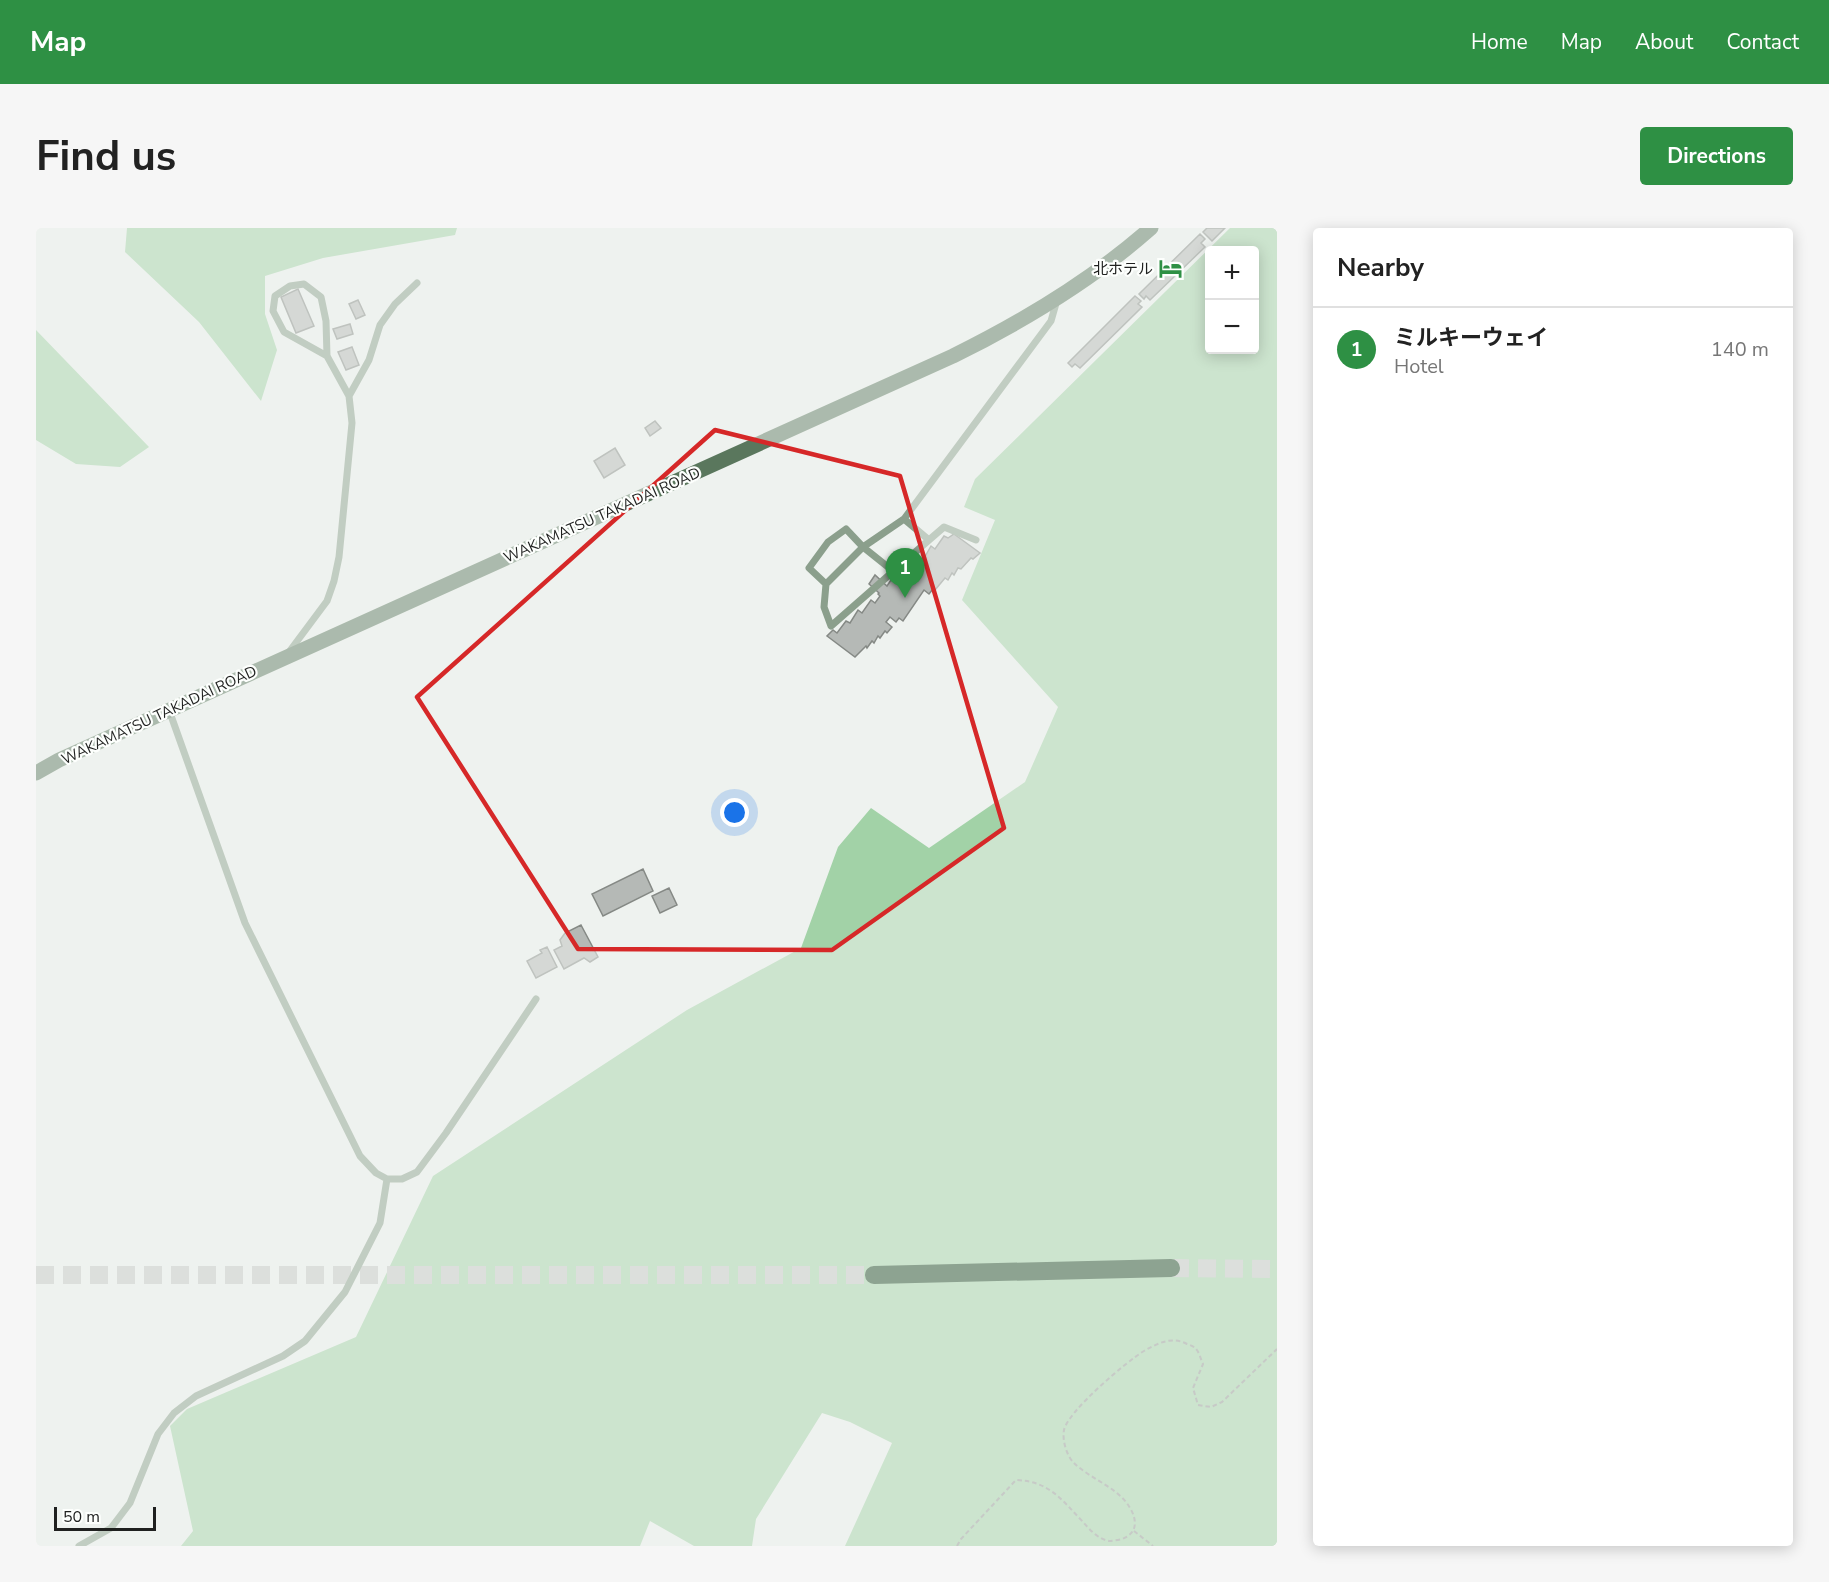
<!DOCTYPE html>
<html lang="en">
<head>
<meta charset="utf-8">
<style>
	body { margin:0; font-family:"Nunito Sans","Noto Sans JP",sans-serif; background:#f6f6f6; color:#222 }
	.controls { position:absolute; right:18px; top:18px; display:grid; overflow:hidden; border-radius:6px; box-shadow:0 3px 15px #0003 }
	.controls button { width:54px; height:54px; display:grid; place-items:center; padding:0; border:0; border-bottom:2px solid #e0e0e0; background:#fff; color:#222; font:30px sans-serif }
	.scale { position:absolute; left:18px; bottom:15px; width:102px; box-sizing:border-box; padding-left:6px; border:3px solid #1f201f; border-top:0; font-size:16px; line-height:21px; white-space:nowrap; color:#1f201f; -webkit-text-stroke:4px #fdfffd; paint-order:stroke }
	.you { position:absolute; left:699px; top:585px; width:21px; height:21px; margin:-15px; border:4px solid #fff; border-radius:50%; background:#1a73e8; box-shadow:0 0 0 9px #1a73e833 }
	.badge { display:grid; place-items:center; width:39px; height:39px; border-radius:50%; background:#2e9044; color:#fff; font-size:20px; font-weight:700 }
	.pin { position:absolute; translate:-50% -50px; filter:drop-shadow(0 2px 3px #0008) }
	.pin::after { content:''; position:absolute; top:32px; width:21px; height:18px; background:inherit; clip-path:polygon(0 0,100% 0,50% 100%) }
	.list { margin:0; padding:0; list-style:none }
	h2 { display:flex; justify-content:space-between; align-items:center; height:78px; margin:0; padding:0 24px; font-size:26px }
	h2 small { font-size:20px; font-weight:400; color:#767676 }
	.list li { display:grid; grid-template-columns:39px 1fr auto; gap:18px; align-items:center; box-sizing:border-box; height:84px; padding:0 24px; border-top:2px solid #e0e0e0 }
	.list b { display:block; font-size:22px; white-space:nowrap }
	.list p { margin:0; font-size:20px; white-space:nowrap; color:#767676 }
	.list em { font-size:20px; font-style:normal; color:#767676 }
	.map { position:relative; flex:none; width:1241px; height:1318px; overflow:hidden; border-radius:6px }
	header { display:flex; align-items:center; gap:36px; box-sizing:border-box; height:84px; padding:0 30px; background:#2e9044; color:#fff }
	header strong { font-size:28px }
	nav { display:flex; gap:33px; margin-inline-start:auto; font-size:21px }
	.intro { display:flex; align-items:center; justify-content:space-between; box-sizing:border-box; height:144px; padding:0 36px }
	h1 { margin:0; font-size:42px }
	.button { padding:15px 27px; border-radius:6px; background:#2e9044; color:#fff; font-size:21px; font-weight:700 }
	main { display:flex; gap:36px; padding:0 36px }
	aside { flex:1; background:#fff; border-radius:6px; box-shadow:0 3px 15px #0003 }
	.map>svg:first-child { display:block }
	.forest { fill:#a2d2a7; fill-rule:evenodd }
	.building { fill:#b5b9b6; stroke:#858985; stroke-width:1.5 }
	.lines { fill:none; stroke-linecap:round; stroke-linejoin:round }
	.highway-tunnel { stroke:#c5c8c5; stroke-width:18; stroke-dasharray:18 9; stroke-linecap:butt }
	.path { stroke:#979997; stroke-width:2; stroke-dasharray:4.5 3; stroke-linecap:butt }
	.lane { stroke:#8b9f8c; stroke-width:7 }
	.secondary { stroke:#5a775d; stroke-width:15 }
	.highway { stroke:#17431f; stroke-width:18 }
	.marked { fill:none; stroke:#d62828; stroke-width:4.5; stroke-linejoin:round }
	.labels { text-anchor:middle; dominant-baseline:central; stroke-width:4.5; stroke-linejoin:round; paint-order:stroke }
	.poi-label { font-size:15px; fill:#1f201f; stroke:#fdfffd; text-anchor:end }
	.street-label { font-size:15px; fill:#1f201f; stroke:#fdfffd }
</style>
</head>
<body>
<header>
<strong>Map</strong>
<nav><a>Home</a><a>Map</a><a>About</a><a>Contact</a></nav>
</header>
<div class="intro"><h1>Find us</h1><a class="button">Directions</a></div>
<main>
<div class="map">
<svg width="1241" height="1318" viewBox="0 0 1241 1318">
	<rect width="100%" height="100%" fill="#eef2ef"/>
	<path class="forest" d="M 91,0 L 421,0 L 419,7 L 287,30 L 229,48 L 229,86 L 241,122 L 225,173 L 163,94 L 89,24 Z
		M 1194,0 L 1241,0 L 1241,1318 L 809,1318 L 856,1215 L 814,1194 L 786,1185 L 720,1291 L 716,1318 L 658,1318 L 614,1293 L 604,1318 L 145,1318 L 157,1303 L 134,1198 L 151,1181 L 320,1109 L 397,948 L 651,782 L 765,720 L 802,619 L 835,580 L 893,620 L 989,554 L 1022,479 L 926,372 L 959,292 L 928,279 L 939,251 ZM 1174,22 L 1218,22 L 1218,122 L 1174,122 Z
		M 0,102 L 113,219 L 84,239 L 40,236 L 0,212 Z"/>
	<path class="building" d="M 1171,0 L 1189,0 L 1176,13 L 1167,4 Z
		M 1164,6 L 1169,11 L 1165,15 L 1169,19 L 1114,72 L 1110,68 L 1108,71 L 1103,66 Z
		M 262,61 L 278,98 L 260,105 L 245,69 Z
		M 1099,68 L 1105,73 L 1102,76 L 1106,79 L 1044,140 L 1039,136 L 1036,139 L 1032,135 Z
		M 322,72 L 329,87 L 320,91 L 313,76 Z
		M 314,96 L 317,106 L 301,111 L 297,101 Z
		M 316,119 L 323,137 L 310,142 L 302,124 Z
		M 619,193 L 625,200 L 614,208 L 609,200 Z
		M 579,220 L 589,237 L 568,250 L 558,233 Z
		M 918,306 L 944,325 L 937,331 L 935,330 L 925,341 L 922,340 L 918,347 L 916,345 L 912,352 L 909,350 L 899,362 L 897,361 L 893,366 L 888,362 L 867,393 L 863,390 L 860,394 L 854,389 L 850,394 L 856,399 L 851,405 L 849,403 L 844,410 L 842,408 L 838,415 L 836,413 L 831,420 L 830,418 L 819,429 L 791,408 L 797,402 L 801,405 L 810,393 L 814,395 L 822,382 L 826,385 L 835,372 L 839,375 L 844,368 L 842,366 L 843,365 L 833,356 L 839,347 L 851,358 L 857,349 L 862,352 L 870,339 L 874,343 L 883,329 L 887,332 L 895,318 L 899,321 L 908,308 L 912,310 Z
		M 607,641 L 617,663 L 567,688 L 556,666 Z
		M 633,660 L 641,677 L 624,685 L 616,668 Z
		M 545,697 L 562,729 L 554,734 L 548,730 L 528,741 L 518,722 L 526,718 L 524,712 L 529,705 Z
		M 511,719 L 521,739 L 500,750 L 491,733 L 506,725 L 504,722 Z"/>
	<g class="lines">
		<path class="highway-tunnel" d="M 1135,1040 L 1241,1041
			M 0,1047 L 838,1047"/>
		<path class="path" d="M 1098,1303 L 1117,1318
			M 921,1318 L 925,1311 L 980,1252 C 1013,1253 1026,1272 1047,1294 C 1054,1302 1062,1311 1073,1313 C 1077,1313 1082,1312 1086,1311 C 1105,1304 1100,1287 1090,1274 C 1077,1258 1054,1250 1039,1236 C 1031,1229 1026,1213 1028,1202 C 1032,1183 1091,1133 1108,1123 C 1122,1115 1136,1108 1151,1116 C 1154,1117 1157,1118 1159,1120 C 1163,1123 1165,1132 1167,1136 L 1157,1160 L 1162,1177 L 1175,1179 L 1186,1174 L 1241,1121"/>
		<path class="lane" d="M 313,168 L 333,132 L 344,97 L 359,76 L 381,55
			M 868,291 L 893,312 L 795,398 L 788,379 L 790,356 L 827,319 L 868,291 L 1015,93 L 1021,72
			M 893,312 L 908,299 L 940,312
			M 790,356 L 773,340 L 792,314 L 810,301 L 827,319 L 857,343
			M 253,424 L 291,373 L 298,353 L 303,329 L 316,195 L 313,168 L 291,128 L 248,104 L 237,83 L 239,68 L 254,58 L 268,56 L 285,69 L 290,93 L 291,128
			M 133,482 L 209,695 L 324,928 L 340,945 L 351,951 L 366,951 L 381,944 L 410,905 L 500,771
			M 43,1318 L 75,1300 L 94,1275 L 122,1206 L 138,1185 L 160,1168 L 247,1128 L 269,1113 L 309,1064 L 344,995 L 351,951"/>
		<path class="secondary" d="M 0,545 L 23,532 L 917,128 C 988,93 1055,53 1115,0"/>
		<path class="highway" d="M 838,1047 L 1135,1040"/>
	</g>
	<path d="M0 0H1241V1318H0ZM 679,202 L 864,248 L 968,600 L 796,722 L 542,721 L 381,469 Z" fill="#eef2ef" fill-opacity=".55" fill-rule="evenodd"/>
	<path class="marked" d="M 679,202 L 864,248 L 968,600 L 796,722 L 542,721 L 381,469 Z"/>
	<defs>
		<symbol id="hotel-bare" viewBox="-9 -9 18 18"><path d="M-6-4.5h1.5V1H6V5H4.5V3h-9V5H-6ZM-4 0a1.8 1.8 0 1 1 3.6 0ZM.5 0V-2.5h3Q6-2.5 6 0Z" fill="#2e9044" stroke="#fdfffd" stroke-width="2.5" paint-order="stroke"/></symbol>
	</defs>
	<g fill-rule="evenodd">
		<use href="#hotel-bare" x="1118" y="24" width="33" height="33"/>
	</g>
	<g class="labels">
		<g class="poi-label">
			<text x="1117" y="41">北ホテル</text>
		</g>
		<g class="street-label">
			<text transform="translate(566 287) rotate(-24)">WAKAMATSU TAKADAI ROAD</text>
			<text transform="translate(123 487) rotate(-25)">WAKAMATSU TAKADAI ROAD</text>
		</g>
	</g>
</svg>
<div class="controls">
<button>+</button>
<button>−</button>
</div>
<div class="scale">50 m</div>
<div class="you"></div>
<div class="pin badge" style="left:869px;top:370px">1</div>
</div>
<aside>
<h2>Nearby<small></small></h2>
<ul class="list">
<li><span class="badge">1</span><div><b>ミルキーウェイ</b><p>Hotel</p></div><em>140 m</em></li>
</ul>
</aside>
</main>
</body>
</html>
